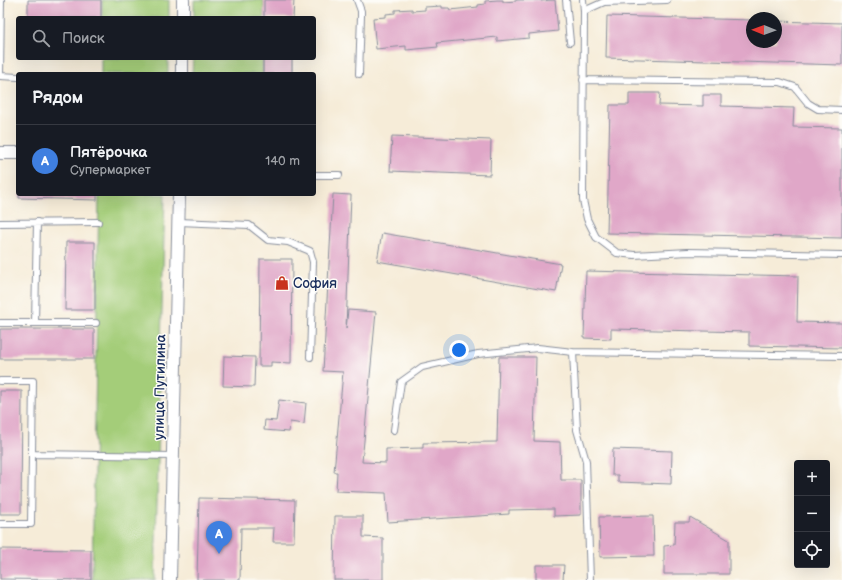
<!DOCTYPE html>
<html lang="ru">
<head>
<meta charset="utf-8">
<style>
	body { margin:0; font-family:"Balsamiq Sans",sans-serif; background:#242831; color:#f1f3f6 }
	.controls { position:absolute; right:12px; bottom:12px; display:grid; overflow:hidden; border-radius:4px; box-shadow:0 4px 16px #0002 }
	.controls button { width:36px; height:36px; display:grid; place-items:center; padding:0; border:0; border-bottom:1px solid #363941; background:#171b24; color:#f1f3f6; font:20px sans-serif }
	.compass { position:absolute; left:746px; top:12px; width:36px; height:36px; border-radius:50%; background:#171b24; box-shadow:0 4px 16px #0002; rotate:271deg }
	.you { position:absolute; left:459px; top:350px; width:14px; height:14px; margin:-10px; border:3px solid #fff; border-radius:50%; background:#1a73e8; box-shadow:0 0 0 6px #1a73e833 }
	.badge { display:grid; place-items:center; width:26px; height:26px; border-radius:50%; background:#8c9099; color:#fff; font-size:13px; font-weight:700 }
	.pin { position:absolute; translate:-50% -33px; filter:drop-shadow(0 1px 2px #0008) }
	.pin::after { content:''; position:absolute; top:21px; width:14px; height:12px; background:inherit; clip-path:polygon(0 0,100% 0,50% 100%) }
	.list { margin:0; padding:0; list-style:none }
	h2 { display:flex; justify-content:space-between; align-items:center; height:52px; margin:0; padding:0 16px; font-size:17px }
	h2 small { font-size:13px; font-weight:400; color:#9ea1a6 }
	.list li { display:grid; grid-template-columns:26px 1fr auto; gap:12px; align-items:center; box-sizing:border-box; height:72px; padding:0 16px; border-top:1px solid #363941 }
	.list b { display:block; font-size:15px; white-space:nowrap }
	.list p { margin:0; font-size:13px; white-space:nowrap; color:#9ea1a6 }
	.list em { font-size:13px; font-style:normal; color:#9ea1a6 }
	.icon { flex:none; width:22px; height:22px; fill:none; stroke:currentColor; stroke-width:2; stroke-linecap:round; stroke-linejoin:round }
	.map { position:relative; flex:none; width:842px; height:580px; overflow:hidden }
	.search { position:absolute; background:#171b24; box-shadow:0 4px 16px #0002; left:16px; top:16px; width:300px; height:44px; display:flex; align-items:center; gap:10px; box-sizing:border-box; padding:0 14px; border-radius:4px; color:#9ea1a6; font-size:15px }
	.panel { position:absolute; background:#171b24; box-shadow:0 4px 16px #0002; left:16px; top:72px; width:300px; height:124px; border-radius:4px }
	.map>svg:first-child { display:block }
	.green { fill:#a4cd79; stroke:#607e6c }
	.building { fill:#e0a7c8 }
	.lines { fill:none; stroke-linecap:round; stroke-linejoin:round }
	.lane-casing { stroke:#888e9b; stroke-width:8 }
	.street-casing { stroke:#888e9b; stroke-width:14 }
	.lane { stroke:#fff; stroke-width:6 }
	.street { stroke:#fff; stroke-width:12 }
	.labels { text-anchor:middle; dominant-baseline:central; stroke-width:3; stroke-linejoin:round; paint-order:stroke }
	.poi-label { font-size:14px; fill:#1b2f5e; stroke:#fdfcf7; text-anchor:start }
	.street-label { font-size:14px; fill:#1b2f5e; stroke:#fdfcf7 }
</style>
</head>
<body>
<div class="map">
<svg width="842" height="580" viewBox="0 0 842 580">
	<rect width="100%" height="100%" fill="#fdfcf7"/>
	<filter id="ink" filterUnits="userSpaceOnUse"><feTurbulence type="fractalNoise" baseFrequency=".025" numOctaves="2"/><feDisplacementMap in="SourceGraphic" scale="8" xChannelSelector="R" yChannelSelector="G"/><feConvolveMatrix kernelMatrix="1 2 1 2 8 2 1 2 1" color-interpolation-filters="sRGB"/></filter>
	<filter id="wash" filterUnits="userSpaceOnUse"><feTurbulence type="fractalNoise" baseFrequency=".012" numOctaves="4" result="noise"/><feDisplacementMap in="SourceGraphic" scale="16" xChannelSelector="R" yChannelSelector="G"/><feGaussianBlur stdDeviation="0.9" result="paint"/><feColorMatrix in="noise" values="0 0 0 0 0 0 0 0 0 0 0 0 0 0 0 0 0 1.4 0 .05"/><feComposite in="paint" operator="in"/></filter>
	<g filter="url(#wash)">
		<rect width="100%" height="100%" fill="#f6ecd8"/>
		<path class="green" d="M 102,0 L 169,0 L 169,18 L 102,18 Z
			M 194,0 L 264,0 L 264,18 L 194,18 Z
			M 101,58 L 168,58 L 168,74 L 101,74 Z
			M 193,58 L 263,58 L 263,74 L 192,74 Z
			M 99,194 L 165,194 L 155,580 L 92,580 Z"/>
		<g id="blocks">
			<path class="building" d="M 28,0 L 101,0 L 101,18 L 28,18 Z
				M 264,0 L 294,0 L 293,18 L 264,18 Z
				M 497,0 L 503,0 L 503,2 L 516,1 L 516,0 L 541,0 L 541,1 L 555,0 L 558,31 L 529,34 L 529,38 L 497,41 L 497,37 L 437,43 L 438,47 L 406,50 L 406,46 L 376,49 L 373,18 L 386,17 L 386,14 L 395,13 L 395,10 L 412,9 L 412,11 L 425,10 L 425,7 L 442,6 L 442,8 L 449,8 L 450,10 L 478,7 L 478,5 L 485,4 L 485,1 Z
				M 607,16 L 752,20 L 752,42 L 776,42 L 776,21 L 842,23 L 842,65 L 606,58 Z
				M 263,58 L 292,58 L 292,74 L 263,74 Z
				M 629,93 L 660,93 L 659,105 L 703,106 L 703,95 L 721,95 L 721,106 L 794,108 L 793,127 L 842,128 L 842,238 L 607,233 L 610,105 L 629,105 Z
				M 392,136 L 491,140 L 490,175 L 390,171 Z
				M 19,194 L 97,194 L 97,200 L 19,198 Z
				M 333,194 L 351,195 L 346,329 L 348,310 L 376,312 L 362,462 L 386,463 L 386,449 L 423,448 L 423,443 L 497,442 L 499,357 L 536,357 L 534,441 L 560,442 L 561,480 L 581,480 L 581,515 L 554,516 L 554,509 L 509,510 L 509,514 L 388,522 L 386,493 L 336,491 L 337,472 L 334,472 L 343,372 L 323,371 Z
				M 382,233 L 561,264 L 556,292 L 377,261 Z
				M 66,242 L 95,242 L 95,310 L 65,310 Z
				M 260,259 L 292,259 L 291,363 L 271,362 L 271,366 L 259,366 Z
				M 586,271 L 798,276 L 797,322 L 842,323 L 842,348 L 749,346 L 749,332 L 611,329 L 611,339 L 584,338 Z
				M 0,329 L 94,329 L 94,359 L 0,359 Z
				M 224,356 L 255,357 L 254,387 L 223,386 Z
				M 0,391 L 22,391 L 21,514 L 0,514 Z
				M 279,400 L 306,403 L 304,424 L 290,422 L 289,432 L 264,430 L 265,420 L 276,421 Z
				M 613,449 L 672,451 L 671,484 L 618,482 L 618,475 L 612,475 Z
				M 199,498 L 295,500 L 294,542 L 273,542 L 274,528 L 241,528 L 240,580 L 197,580 Z
				M 335,516 L 363,516 L 363,537 L 383,538 L 383,580 L 334,580 Z
				M 653,516 L 654,556 L 600,557 L 599,517 Z
				M 690,517 L 729,540 L 729,574 L 664,574 L 664,546 L 674,545 L 675,522 L 689,522 Z
				M 0,549 L 91,550 L 91,580 L 0,579 Z
				M 536,565 L 564,565 L 563,580 L 536,580 Z"/>
		</g>
	</g>
	<g filter="url(#ink)">
		<use href="#blocks" fill-opacity="0" stroke="#888e9b" stroke-width="1"/>
		<g class="lines">
			<defs>
				<path id="lane" d="M 357,0 L 361,11 L 361,16 L 359,74
					M 566,0 L 570,42
					M 583,0 L 584,11 L 583,200 L 587,219 L 596,237 L 617,253 L 634,255 L 688,252 L 842,255
					M 584,11 L 604,2 L 667,0
					M 0,76 L 1,0
					M 0,76 L 18,77
					M 583,80 L 780,82 L 795,87 L 808,103 L 818,109 L 842,110
					M 314,175 L 339,175
					M 179,222 L 249,225 L 268,240 L 288,242 L 310,251 L 313,262 L 310,357
					M 0,223 L 98,222
					M 0,323 L 96,323
					M 35,323 L 37,222
					M 573,352 L 577,430 L 586,461 L 590,580
					M 0,381 L 33,381 L 32,454 L 174,456
					M 394,430 L 401,382 L 422,367 L 478,354 L 538,348 L 573,352 L 842,356
					M 0,524 L 31,524 L 32,454"/>
				<path id="street" d="M 183,18 L 183,0
					M 182,74 L 182,58
					M 0,153 L 18,153
					M 170,580 L 179,194"/>
			</defs>
			<use href="#lane" class="lane-casing"/>
			<use href="#street" class="street-casing"/>
			<use href="#lane" class="lane"/>
			<use href="#street" class="street"/>
		</g>
	</g>
	<defs>
		<symbol id="shop-bare" viewBox="-9 -9 18 18"><path d="M-5-2.5h2.3a2.7 3.5 0 0 1 5.4 0H5L5.5 6h-11ZM-1.5-2.5h3a1.5 2.3 0 0 0-3 0Z" fill="#c8321e" stroke="#fdfcf7" stroke-width="2.5" paint-order="stroke"/></symbol>
	</defs>
	<g fill-rule="evenodd">
		<use href="#shop-bare" x="272" y="273" width="20" height="20"/>
	</g>
	<g class="labels">
		<g class="poi-label">
			<text x="293" y="283">София</text>
		</g>
		<g class="street-label">
			<text transform="translate(160 387) rotate(-89)">улица Путилина</text>
		</g>
	</g>
</svg>
<div class="controls">
<button>+</button>
<button>−</button>
<button><svg class="icon" aria-label="locate" viewBox="0 0 24 24"><circle cx="12" cy="12" r="6"/><path d="M12 2v4M12 18v4M2 12h4M18 12h4"/></svg></button>
</div>
<svg class="compass" viewBox="-18 -18 36 36"><path d="M0-13l5 13h-10z" fill="#e53935"/><path d="M0 13l5-13h-10z" fill="#9ea1a6"/></svg>
<div class="you"></div>
<div class="pin badge" style="left:219px;top:554px;background:#3f7fe0">A</div>
<div class="search"><svg class="icon" aria-label="search" viewBox="0 0 24 24"><circle cx="10" cy="10" r="6"/><path d="M15 15l6 6"/></svg>Поиск</div>
<section class="panel">
<h2>Рядом<small></small></h2>
<ul class="list">
<li><span class="badge" style="background:#3f7fe0">A</span><div><b>Пятёрочка</b><p>Супермаркет</p></div><em>140 m</em></li>
</ul>
</section>
</div>
</body>
</html>
